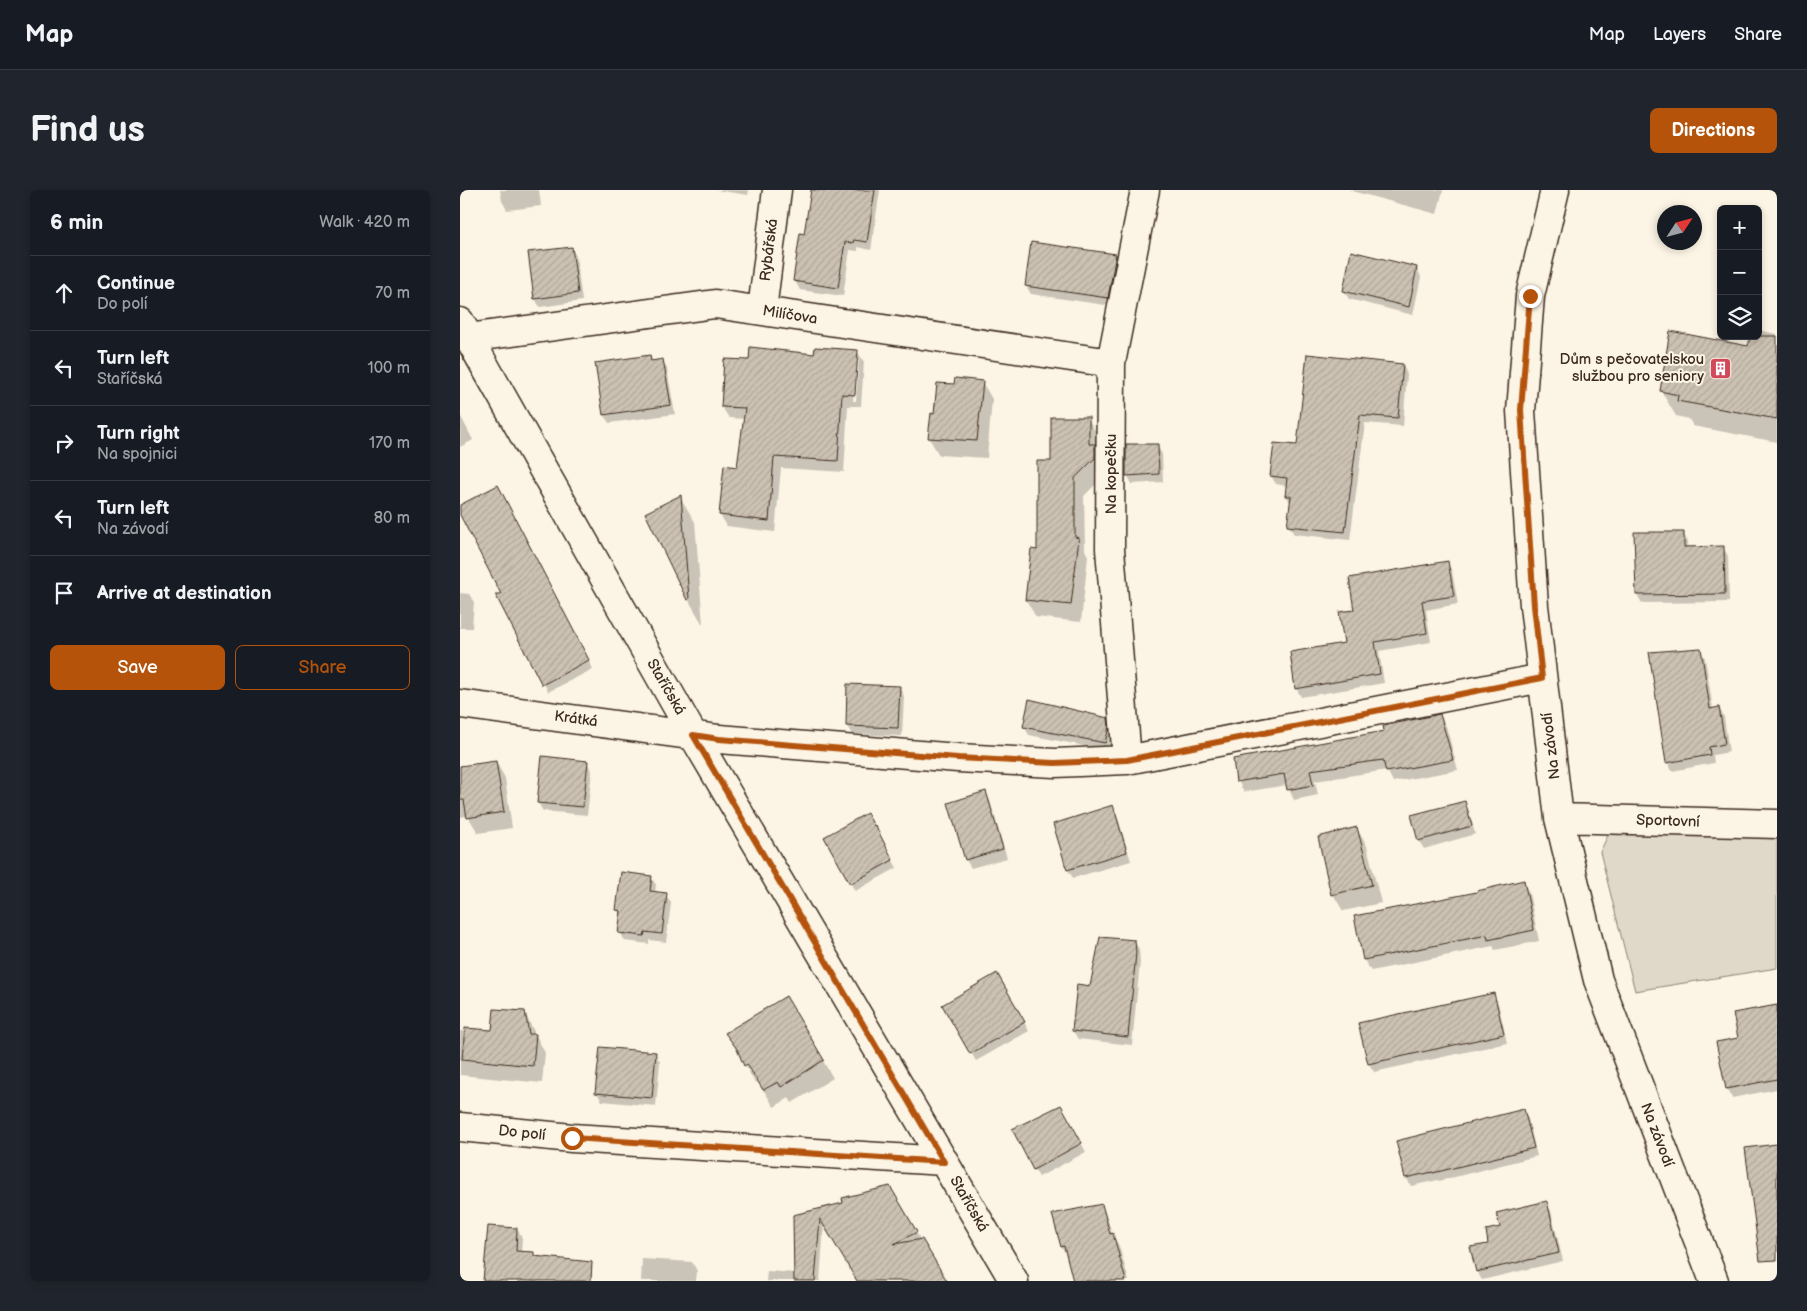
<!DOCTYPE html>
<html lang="en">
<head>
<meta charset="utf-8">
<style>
	body { margin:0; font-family:"Balsamiq Sans",sans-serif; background:#20242c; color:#f1f3f6 }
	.controls { position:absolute; right:15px; top:15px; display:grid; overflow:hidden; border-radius:8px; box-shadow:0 2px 8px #0003 }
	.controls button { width:45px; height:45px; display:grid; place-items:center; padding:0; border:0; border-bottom:1px solid #363941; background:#171b24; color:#f1f3f6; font:25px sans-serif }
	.compass { position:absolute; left:1197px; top:15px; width:45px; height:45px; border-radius:50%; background:#171b24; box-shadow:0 2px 8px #0003; rotate:54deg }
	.stop { position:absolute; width:15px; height:15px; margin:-11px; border:4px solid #b45309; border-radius:50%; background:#fff }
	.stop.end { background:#b45309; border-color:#fff; box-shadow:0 1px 5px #0008 }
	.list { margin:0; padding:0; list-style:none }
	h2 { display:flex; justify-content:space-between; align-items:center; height:65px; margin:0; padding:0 20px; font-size:21px }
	h2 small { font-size:16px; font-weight:400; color:#9ea1a6 }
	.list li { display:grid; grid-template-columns:32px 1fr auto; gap:15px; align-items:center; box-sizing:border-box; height:75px; padding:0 20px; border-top:1px solid #363941 }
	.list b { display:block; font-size:19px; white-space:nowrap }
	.list p { margin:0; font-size:16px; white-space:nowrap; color:#9ea1a6 }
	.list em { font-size:16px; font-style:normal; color:#9ea1a6 }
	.actions { display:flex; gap:10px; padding:15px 20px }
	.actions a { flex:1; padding:11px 0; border:1px solid #b45309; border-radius:8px; text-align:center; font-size:18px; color:#b45309 }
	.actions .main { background:#b45309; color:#fff }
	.icon { flex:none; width:28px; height:28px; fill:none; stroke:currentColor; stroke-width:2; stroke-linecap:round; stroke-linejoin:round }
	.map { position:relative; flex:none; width:1317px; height:1091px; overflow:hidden; border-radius:8px }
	header { display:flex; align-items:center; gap:30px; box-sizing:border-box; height:70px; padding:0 25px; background:#171b24; border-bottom:1px solid #363941 }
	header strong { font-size:24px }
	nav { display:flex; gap:28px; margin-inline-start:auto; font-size:18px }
	.intro { display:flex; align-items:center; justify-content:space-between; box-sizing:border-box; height:120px; padding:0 30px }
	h1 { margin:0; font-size:35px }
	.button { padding:12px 22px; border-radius:8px; background:#b45309; color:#fff; font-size:18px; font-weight:700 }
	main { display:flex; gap:30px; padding:0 30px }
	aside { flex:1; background:#171b24; border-radius:8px; box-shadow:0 2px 8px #0003 }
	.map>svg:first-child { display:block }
	.park { fill:#e0d8c8; stroke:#8e8173 }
	.shadow { fill:#0003; fill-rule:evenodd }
	.building { fill:url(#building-hatch); stroke:#3b2a1e }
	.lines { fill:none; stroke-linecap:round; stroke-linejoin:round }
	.street-casing { stroke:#3b2a1e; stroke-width:31 }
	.street { stroke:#fcf5e5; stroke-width:28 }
	.route { stroke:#b45309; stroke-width:6 }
	.labels { text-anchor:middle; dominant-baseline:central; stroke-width:4; stroke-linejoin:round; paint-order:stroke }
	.street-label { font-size:15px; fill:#3b2a1e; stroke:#fcf5e5 }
	.poi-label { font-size:15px; fill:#3b2a1e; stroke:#fcf5e5; text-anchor:end }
</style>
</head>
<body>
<header>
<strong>Map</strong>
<nav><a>Map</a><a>Layers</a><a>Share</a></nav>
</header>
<div class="intro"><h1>Find us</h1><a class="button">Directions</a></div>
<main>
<aside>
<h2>6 min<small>Walk · 420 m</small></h2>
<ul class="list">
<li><svg class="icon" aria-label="ahead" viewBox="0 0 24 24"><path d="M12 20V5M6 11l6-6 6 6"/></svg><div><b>Continue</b><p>Do polí</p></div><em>70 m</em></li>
<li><svg class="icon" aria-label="left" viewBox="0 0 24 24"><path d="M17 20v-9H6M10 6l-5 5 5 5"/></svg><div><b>Turn left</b><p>Staříčská</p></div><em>100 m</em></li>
<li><svg class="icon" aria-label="right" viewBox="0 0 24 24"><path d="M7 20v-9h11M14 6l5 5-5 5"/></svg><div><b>Turn right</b><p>Na spojnici</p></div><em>170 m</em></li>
<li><svg class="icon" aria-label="left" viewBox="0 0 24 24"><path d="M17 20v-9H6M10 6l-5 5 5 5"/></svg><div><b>Turn left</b><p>Na závodí</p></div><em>80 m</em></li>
<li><svg class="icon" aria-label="arrive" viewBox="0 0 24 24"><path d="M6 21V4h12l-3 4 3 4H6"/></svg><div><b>Arrive at destination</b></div></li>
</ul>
<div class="actions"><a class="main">Save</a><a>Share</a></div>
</aside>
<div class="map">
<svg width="1317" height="1091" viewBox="0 0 1317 1091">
	<defs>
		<pattern id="building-hatch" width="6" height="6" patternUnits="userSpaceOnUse" patternTransform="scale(1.25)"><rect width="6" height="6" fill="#ccc2b3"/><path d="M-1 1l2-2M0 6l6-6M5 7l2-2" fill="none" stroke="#b0a79a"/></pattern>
	</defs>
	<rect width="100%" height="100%" fill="#fcf5e5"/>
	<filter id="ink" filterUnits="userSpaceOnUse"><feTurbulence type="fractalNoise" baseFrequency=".02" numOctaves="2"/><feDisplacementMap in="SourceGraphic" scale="10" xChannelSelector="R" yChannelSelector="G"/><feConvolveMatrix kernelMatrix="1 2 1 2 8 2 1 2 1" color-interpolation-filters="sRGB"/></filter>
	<g filter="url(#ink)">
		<path class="park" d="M 1149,643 L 1317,645 L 1317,778 L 1175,801 L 1140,662 Z"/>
		<path class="shadow" d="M 40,0 L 79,0 L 81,16 L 47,20 L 42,11 Z
			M 256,0 L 289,0 L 288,5 Z
			M 352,0 L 420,0 L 411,60 L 398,57 L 398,61 L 390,60 L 383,106 L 340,100 L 335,91 L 345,45 Z
			M 888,0 L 983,0 L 977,24 Z
			M 111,58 L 116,66 L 122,111 L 80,117 L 75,109 Z
			M 656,65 L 661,74 L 652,116 L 571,104 L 566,96 Z
			M 957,78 L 961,87 L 953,125 L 889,109 L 884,101 Z
			M 1298,140 L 1317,144 L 1317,252 L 1233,236 L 1229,229 L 1216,226 L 1201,201 L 1289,157 L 1298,146 Z
			M 397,161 L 404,172 L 401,216 L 388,216 L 384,282 L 321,278 L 315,342 L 267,336 L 260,325 L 278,278 L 285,229 L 269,228 L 262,217 L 290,171 ZM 396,170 L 399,170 L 396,211 L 393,211 Z
			M 190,166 L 193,172 L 203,170 L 207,179 L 215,224 L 149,233 L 144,225 Z
			M 943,175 L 947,184 L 943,236 L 905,233 L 890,350 L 834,344 L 829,336 L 831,314 L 826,305 L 827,296 L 816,294 L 811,286 L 838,256 Z
			M 522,192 L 532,209 L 527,268 L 479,265 L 469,248 L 475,225 L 495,196 Z
			M 0,225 L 13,250 L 0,257 Z
			M 628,228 L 638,246 L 644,286 L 624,306 L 625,360 L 628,366 L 621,432 L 576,427 L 566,410 L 579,361 L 592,272 Z
			M 697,256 L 702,264 L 703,292 L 672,294 L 668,286 Z
			M 42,305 L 133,479 L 88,502 L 43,405 L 0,323 L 0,316 Z
			M 220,307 L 235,332 L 243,435 L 228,409 Z
			M 1223,343 L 1228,352 L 1228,358 L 1263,357 L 1268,366 L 1269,412 L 1182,413 L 1177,405 Z
			M 987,373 L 992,381 L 998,414 L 966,420 L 971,452 L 919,461 L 924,493 L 841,507 L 836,498 L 886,454 L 896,421 Z
			M 0,403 L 9,404 L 14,412 L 12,438 L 0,438 Z
			M 1240,460 L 1245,468 L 1253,519 L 1259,518 L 1264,527 L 1269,562 L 1253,565 L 1254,573 L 1212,581 L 1208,573 L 1190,463 Z
			M 439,497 L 444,506 L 442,546 L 392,544 L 387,536 Z
			M 980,525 L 986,536 L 998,580 L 933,592 L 927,580 L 855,591 L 858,605 L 834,610 L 827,595 L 784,602 L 778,591 Z
			M 647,529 L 652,538 L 653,547 L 650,561 L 569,545 L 564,536 Z
			M 36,572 L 45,588 L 52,638 L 18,643 L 8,626 L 0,627 L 0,577 Z
			M 127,572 L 132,581 L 127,625 L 83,621 L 78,613 Z
			M 526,603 L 530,611 L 547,668 L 511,678 L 506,670 L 489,614 Z
			M 1004,613 L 1009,621 L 1015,644 L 964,659 L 959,651 L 952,625 Z
			M 652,616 L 657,625 L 671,671 L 613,688 L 608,680 L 595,634 Z
			M 897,639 L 907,656 L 921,713 L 883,721 L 873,704 Z
			M 419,645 L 437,678 L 395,701 L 366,648 Z
			M 191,687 L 196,695 L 195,703 L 206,705 L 211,713 L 206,752 L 189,750 L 189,754 L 165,751 L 160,742 L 162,726 L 158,720 Z
			M 1063,692 L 1069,703 L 1079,751 L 1035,760 L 1033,756 L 911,781 L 904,770 L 896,727 L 1019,703 Z
			M 674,751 L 679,759 L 680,772 L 672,855 L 618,849 L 613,841 L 631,797 Z
			M 537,785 L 569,841 L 516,871 L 483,815 Z
			M 1034,805 L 1038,813 L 1047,853 L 914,882 L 909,874 Z
			M 326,808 L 373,888 L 332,913 L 329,908 L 314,917 L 298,891 L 295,893 L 267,843 Z
			M 1317,816 L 1317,899 L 1272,908 L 1267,899 L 1279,849 Z
			M 64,822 L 85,863 L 82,893 L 0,885 L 0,841 L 33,842 Z
			M 195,863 L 200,872 L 196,916 L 142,911 L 137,903 Z
			M 601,916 L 626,962 L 579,987 L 574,979 Z
			M 1063,920 L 1068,929 L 1077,966 L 979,991 L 978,990 L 951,996 L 946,987 Z
			M 430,998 L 485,1091 L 398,1091 L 364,1035 L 360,1091 L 306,1091 L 307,1081 L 335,1083 L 335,1026 L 384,1014 Z
			M 1086,1013 L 1091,1021 L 1103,1071 L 1022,1090 L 1017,1082 L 1012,1058 L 1030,1055 L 1041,1038 Z
			M 641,1016 L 647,1027 L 652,1044 L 659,1056 L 669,1091 L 614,1091 L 607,1066 L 602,1057 Z
			M 57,1039 L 62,1048 L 61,1062 L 73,1063 L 91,1091 L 24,1091 Z
			M 182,1069 L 232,1072 L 237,1081 L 236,1091 L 181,1091 Z"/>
		<path class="building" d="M 351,0 L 415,0 L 407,52 L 394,50 L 393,53 L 385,52 L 378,98 L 333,91 L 340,43 L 344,44 Z
			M 571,52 L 656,64 L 648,108 L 565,96 Z
			M 112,57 L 118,103 L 74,109 L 68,62 Z
			M 891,61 L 957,77 L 949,117 L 883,101 Z
			M 1210,141 L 1288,156 L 1290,146 L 1317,146 L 1317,229 L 1217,211 L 1218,205 L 1200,201 Z
			M 290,157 L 354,164 L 355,157 L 398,160 L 395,205 L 382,204 L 378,271 L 314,267 L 309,331 L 259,325 L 264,275 L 277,277 L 285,218 L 261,217 L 264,169 L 289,170 Z
			M 847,164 L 943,174 L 938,228 L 900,225 L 885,342 L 827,336 L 831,306 L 825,306 L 827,288 L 810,286 L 814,253 L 837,255 Z
			M 190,165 L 191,171 L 203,169 L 211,215 L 143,225 L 135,173 Z
			M 495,188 L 523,191 L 517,251 L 468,248 L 471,223 L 474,224 L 477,193 L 494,194 Z
			M 591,227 L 629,227 L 629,254 L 635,254 L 635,268 L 615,288 L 615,347 L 619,348 L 611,415 L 565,410 L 571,359 L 577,360 L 577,271 L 591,271 Z
			M 666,254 L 698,254 L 699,284 L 666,286 Z
			M 38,295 L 129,470 L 82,495 L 35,404 L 41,404 L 0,325 L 0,315 Z
			M 221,305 L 229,409 L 227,410 L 185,323 Z
			M 1174,342 L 1224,342 L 1224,357 L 1264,356 L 1265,404 L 1176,405 Z
			M 988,371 L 994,406 L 962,411 L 967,443 L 915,452 L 920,484 L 835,499 L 830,462 L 884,453 L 879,422 L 894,420 L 889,388 Z
			M 1241,458 L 1250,519 L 1259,517 L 1265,554 L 1249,557 L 1250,565 L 1206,573 L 1189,462 Z
			M 387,494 L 440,496 L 438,538 L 386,536 Z
			M 569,509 L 648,528 L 649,537 L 645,553 L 563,537 Z
			M 980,524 L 993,570 L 926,582 L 923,570 L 850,580 L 853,595 L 827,600 L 824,584 L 776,592 L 773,569 L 924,541 L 923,536 Z
			M 82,566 L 128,571 L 123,617 L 77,613 Z
			M 36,571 L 44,622 L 7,628 L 4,610 L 0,610 L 0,576 Z
			M 526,601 L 543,659 L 505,670 L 488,613 Z
			M 1005,611 L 1012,636 L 958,651 L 951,625 Z
			M 653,615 L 667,662 L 607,680 L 593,634 Z
			M 407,623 L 414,636 L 415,635 L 433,670 L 390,694 L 364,647 Z
			M 897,637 L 912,695 L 871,705 L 858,647 Z
			M 161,682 L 192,686 L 190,701 L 207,703 L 202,744 L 185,742 L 184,746 L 158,743 L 161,721 L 156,720 Z
			M 1064,690 L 1074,740 L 1028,750 L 1027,745 L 903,770 L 894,726 L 1017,702 L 1017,701 Z
			M 640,747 L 675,750 L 676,763 L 668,847 L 612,841 L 617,794 L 630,796 Z
			M 537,783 L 565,832 L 510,864 L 482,815 Z
			M 1034,803 L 1044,844 L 908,874 L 898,833 Z
			M 326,806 L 364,870 L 321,897 L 318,892 L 303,900 L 287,874 L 284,876 L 277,859 L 265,843 Z
			M 1317,815 L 1317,889 L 1266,899 L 1256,852 L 1278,848 L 1273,823 Z
			M 34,819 L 65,821 L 69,844 L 76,844 L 73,876 L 2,869 L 5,838 L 32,840 Z
			M 140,857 L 196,862 L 192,908 L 135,903 Z
			M 601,915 L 622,953 L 573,980 L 552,939 Z
			M 1064,919 L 1074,958 L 973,983 L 973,982 L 945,988 L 936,951 Z
			M 1317,954 L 1317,1070 L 1300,1071 L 1285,958 Z
			M 430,996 L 457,1042 L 434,1054 L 462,1049 L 487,1091 L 397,1091 L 360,1029 L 355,1091 L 334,1091 L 333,1025 L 383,1013 L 382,1008 Z
			M 1087,1011 L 1099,1063 L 1016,1082 L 1010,1057 L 1028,1054 L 1026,1040 L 1040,1037 L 1036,1023 Z
			M 642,1014 L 650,1044 L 653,1043 L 666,1091 L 613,1091 L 604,1056 L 601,1057 L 592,1024 Z
			M 28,1036 L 57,1038 L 56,1061 L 74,1062 L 74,1066 L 132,1072 L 131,1091 L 23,1091 Z"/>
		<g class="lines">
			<defs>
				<path id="street" d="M 1095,0 L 1070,106 L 1061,221 L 1074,416 L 1099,628 L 1138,790 L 1254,1091
					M 302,120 L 317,0
					M 0,132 L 233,545 L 554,1091
					M 8,148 L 255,114 L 651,173
					M 0,514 L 259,549 L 498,568 L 595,573 L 667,570 L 1082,488
					M 667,570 L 650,359 L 651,173 L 685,0
					M 1099,628 L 1317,634
					M 0,937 L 112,948 L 484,971"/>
			</defs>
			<use href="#street" class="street-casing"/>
			<use href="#street" class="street"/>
		</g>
	</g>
	<g class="lines" filter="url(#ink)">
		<path class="route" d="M 112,948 L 484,972 L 233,545 L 259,549 L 498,568 L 595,573 L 667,570 L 1082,488 L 1074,416 L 1061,220 L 1070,106"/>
	</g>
	<defs>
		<symbol id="building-square" viewBox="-11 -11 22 22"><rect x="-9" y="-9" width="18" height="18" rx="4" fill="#d1495b" stroke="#fcf5e5"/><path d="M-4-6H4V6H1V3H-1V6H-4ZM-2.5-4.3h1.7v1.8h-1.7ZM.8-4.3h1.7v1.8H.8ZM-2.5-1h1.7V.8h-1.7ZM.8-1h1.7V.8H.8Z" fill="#fff"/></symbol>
	</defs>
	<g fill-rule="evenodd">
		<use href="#building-square" x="1248" y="166" width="25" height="25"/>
	</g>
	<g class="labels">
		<g class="street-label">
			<text transform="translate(309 60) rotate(-83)">Rybářská</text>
			<text transform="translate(330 125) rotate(9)">Milíčova</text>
			<text transform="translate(651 284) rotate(-90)">Na kopečku</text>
			<text transform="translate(206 497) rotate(60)">Staříčská</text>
			<text transform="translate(116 529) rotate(8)">Krátká</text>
			<text transform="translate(1091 556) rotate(-97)">Na závodí</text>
			<text transform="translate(1208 631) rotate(2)">Sportovní</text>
			<text transform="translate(62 943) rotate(6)">Do polí</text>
			<text transform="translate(1197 945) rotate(69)">Na závodí</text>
			<text transform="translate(509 1014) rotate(60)">Staříčská</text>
		</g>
		<g class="poi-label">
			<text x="1244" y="169">Dům s pečovatelskou<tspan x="1244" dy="17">službou pro seniory</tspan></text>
		</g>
	</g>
</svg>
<div class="controls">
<button>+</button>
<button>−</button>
<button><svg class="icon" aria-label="layers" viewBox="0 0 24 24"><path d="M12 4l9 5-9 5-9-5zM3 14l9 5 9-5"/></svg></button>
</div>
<svg class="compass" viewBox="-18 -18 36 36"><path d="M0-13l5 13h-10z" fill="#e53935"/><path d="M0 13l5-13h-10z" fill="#9ea1a6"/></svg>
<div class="stop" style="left:112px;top:948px"></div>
<div class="stop end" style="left:1070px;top:106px"></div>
</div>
</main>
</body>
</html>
